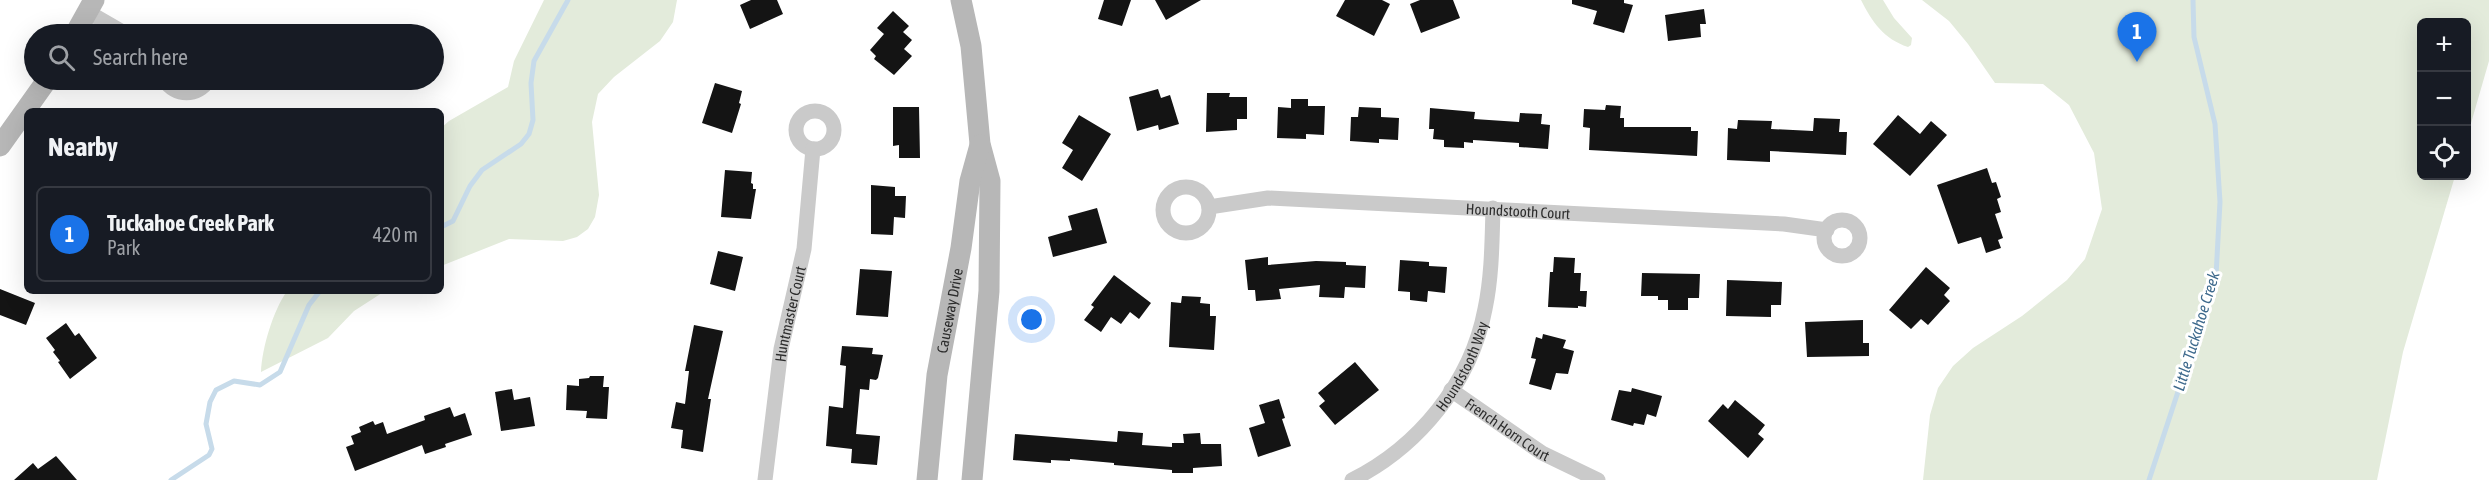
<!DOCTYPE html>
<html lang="en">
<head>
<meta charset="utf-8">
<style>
	body { margin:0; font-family:"Asap Condensed",sans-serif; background:#20242c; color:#f1f3f6 }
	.controls { position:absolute; right:18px; top:18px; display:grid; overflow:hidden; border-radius:9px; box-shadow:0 6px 24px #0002 }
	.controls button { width:54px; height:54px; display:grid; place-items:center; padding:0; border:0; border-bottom:2px solid #363941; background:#171b24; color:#f1f3f6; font:30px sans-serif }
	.you { position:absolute; left:1032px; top:320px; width:21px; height:21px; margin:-15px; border:4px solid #fff; border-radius:50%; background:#1a73e8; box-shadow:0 0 0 9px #1a73e833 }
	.badge { display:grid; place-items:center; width:39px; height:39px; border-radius:50%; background:#1a73e8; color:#fff; font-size:20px; font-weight:700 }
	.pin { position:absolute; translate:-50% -50px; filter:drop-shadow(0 2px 3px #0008) }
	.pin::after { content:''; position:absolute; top:32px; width:21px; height:18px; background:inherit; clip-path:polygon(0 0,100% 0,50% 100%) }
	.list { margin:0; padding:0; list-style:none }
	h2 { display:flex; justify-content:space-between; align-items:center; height:78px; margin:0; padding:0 24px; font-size:26px }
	h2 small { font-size:20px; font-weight:400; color:#9ea1a6 }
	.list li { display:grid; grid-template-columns:39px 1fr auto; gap:18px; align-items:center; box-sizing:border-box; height:96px; margin:0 12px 12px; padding:0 12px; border:2px solid #363941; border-radius:9px }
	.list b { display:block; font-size:22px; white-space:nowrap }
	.list p { margin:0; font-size:20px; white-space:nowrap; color:#9ea1a6 }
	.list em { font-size:20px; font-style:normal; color:#9ea1a6 }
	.icon { flex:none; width:33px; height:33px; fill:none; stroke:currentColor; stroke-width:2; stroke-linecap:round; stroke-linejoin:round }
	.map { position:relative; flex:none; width:2489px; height:480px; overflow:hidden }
	.search { position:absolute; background:#171b24; box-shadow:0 6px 24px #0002; left:24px; top:24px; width:420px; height:66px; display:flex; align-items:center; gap:15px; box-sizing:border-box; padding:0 21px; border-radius:33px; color:#9ea1a6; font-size:22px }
	.panel { position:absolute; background:#171b24; box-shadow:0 6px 24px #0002; left:24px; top:108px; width:420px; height:186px; border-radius:9px }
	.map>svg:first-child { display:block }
	.green { fill:#e3ebdb }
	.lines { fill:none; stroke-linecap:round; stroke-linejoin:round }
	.stream { stroke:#c7dbea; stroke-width:5 }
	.building { fill:#141414 }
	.street { stroke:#cacaca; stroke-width:15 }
	.secondary { stroke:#b7b7b7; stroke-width:21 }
	.labels { text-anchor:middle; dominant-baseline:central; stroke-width:6; stroke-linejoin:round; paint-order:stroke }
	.street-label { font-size:15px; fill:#2d2d2d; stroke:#fff }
	.water-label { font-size:16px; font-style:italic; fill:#3e6a8d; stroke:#fff }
</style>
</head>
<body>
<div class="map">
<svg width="2489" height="480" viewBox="0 0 2489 480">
	<rect width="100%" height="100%" fill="#fff"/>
	<path class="green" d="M 544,0 L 677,0 L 673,22 L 660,41 L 614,77 L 598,94 L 592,122 L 599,195 L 595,217 L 588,229 L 577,237 L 563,241 L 509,239 L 441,266 L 441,128 L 449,121 L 508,87 L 514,61 Z
		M 1861,0 L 1883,0 L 1894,18 L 1912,38 L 1911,45 L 1908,47 C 1884,39 1872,22 1861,0 Z
		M 1922,0 L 2489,0 L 2489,61 L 2467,137 L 2466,22 L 2422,22 L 2422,176 L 2455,176 L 2403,352 L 2377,480 L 1923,480 L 1930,415 L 1938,388 L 1953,366 L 1973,348 L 2022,316 L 2067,280 L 2085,259 L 2102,209 L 2094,153 L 2069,105 L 2043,84 L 1995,83 L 1968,44 L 1949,21 Z
		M 287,291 L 385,291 L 354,311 L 328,338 L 261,372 C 262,348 273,311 287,291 Z"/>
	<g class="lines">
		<path class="stream" d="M 441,227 L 453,221 L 470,186 L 482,170 L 521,144 L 529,134 L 533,120 L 531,83 L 534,61 L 568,0
			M 171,480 L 209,455 L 212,449 L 206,424 L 210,402 L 216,390 L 234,381 L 260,385 L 280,372 L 309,305 L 320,291
			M 2149,480 L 2216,276 L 2220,202 L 2215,124 L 2194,37 L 2193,0"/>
	</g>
	<path class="building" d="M 751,0 L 777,0 L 783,14 L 750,29 L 740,5 Z
		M 1104,0 L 1131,0 L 1122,26 L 1098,19 Z
		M 1155,0 L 1201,0 L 1166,20 Z
		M 1345,0 L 1382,0 L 1390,4 L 1374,36 L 1336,16 Z
		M 1420,0 L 1453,0 L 1460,18 L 1421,33 L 1410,4 Z
		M 1572,0 L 1624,0 L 1624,3 L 1633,5 L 1624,33 L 1593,24 L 1597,11 L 1572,4 Z
		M 1704,9 L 1706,24 L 1700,24 L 1701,37 L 1668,41 L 1665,15 Z
		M 893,11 L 909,26 L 903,32 L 912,40 L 904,49 L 912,56 L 894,75 L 874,59 L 876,56 L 870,50 L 884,34 L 877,28 Z
		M 715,83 L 742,91 L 739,103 L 741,104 L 732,133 L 702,123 Z
		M 1158,89 L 1161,98 L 1170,95 L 1179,124 L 1159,130 L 1158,125 L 1137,131 L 1129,97 Z
		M 1207,93 L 1230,93 L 1229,97 L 1247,97 L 1247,119 L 1237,119 L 1237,130 L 1206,132 Z
		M 1291,99 L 1308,99 L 1308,106 L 1325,106 L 1324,135 L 1306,134 L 1306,139 L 1277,138 L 1278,107 L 1291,108 Z
		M 1606,105 L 1621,106 L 1620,118 L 1624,118 L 1624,127 L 1691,127 L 1691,131 L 1698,131 L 1697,156 L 1589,150 L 1590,128 L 1583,127 L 1584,109 L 1605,110 Z
		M 893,107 L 919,107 L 920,158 L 899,158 L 899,145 L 893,146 Z
		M 1359,107 L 1381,108 L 1381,117 L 1399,118 L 1398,140 L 1379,139 L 1379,143 L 1350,141 L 1351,117 L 1358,117 Z
		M 1430,108 L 1475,112 L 1474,119 L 1519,122 L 1520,113 L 1542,114 L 1541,124 L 1550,125 L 1548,149 L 1519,147 L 1519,143 L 1473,140 L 1473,143 L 1464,142 L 1464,148 L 1444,147 L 1444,140 L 1433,139 L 1434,129 L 1429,129 Z
		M 1079,115 L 1111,134 L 1082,181 L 1062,168 L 1073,150 L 1062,143 Z
		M 1898,115 L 1920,134 L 1931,121 L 1947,135 L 1910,176 L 1873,144 Z
		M 1814,118 L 1840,119 L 1839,132 L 1847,132 L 1846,155 L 1770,151 L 1770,162 L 1727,160 L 1728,128 L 1737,129 L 1738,120 L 1772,121 L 1771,129 L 1813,131 Z
		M 1987,168 L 1992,183 L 1996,182 L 2001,197 L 1997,199 L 2001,212 L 1995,214 L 2003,238 L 1998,240 L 2001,248 L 1986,253 L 1981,237 L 1958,244 L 1937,185 Z
		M 725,170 L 752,172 L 751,183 L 753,184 L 753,189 L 756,189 L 751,219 L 721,217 Z
		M 871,185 L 895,187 L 895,196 L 906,196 L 905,218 L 894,217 L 893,235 L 871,234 Z
		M 1097,208 L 1107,243 L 1053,257 L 1048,237 L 1072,230 L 1068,216 Z
		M 718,251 L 743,257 L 735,291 L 710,284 Z
		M 1268,257 L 1268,265 L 1316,261 L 1346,262 L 1346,265 L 1366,266 L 1365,288 L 1345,287 L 1344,298 L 1319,297 L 1320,285 L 1279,289 L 1281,299 L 1256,301 L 1255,290 L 1248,290 L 1245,260 Z
		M 1554,257 L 1575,258 L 1574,273 L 1581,273 L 1580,291 L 1587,291 L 1586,307 L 1578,306 L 1578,308 L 1548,307 L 1550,272 L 1553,272 Z
		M 1400,260 L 1429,262 L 1429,266 L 1447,267 L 1445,293 L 1428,291 L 1427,302 L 1410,300 L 1410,292 L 1398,291 Z
		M 1926,267 L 1950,288 L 1944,295 L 1950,301 L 1928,325 L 1921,319 L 1911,329 L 1889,310 Z
		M 860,269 L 892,271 L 888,317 L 856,315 Z
		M 1642,273 L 1700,274 L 1699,298 L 1688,298 L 1688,310 L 1668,310 L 1668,300 L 1658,300 L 1658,296 L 1641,296 Z
		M 1114,275 L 1151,303 L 1139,319 L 1130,312 L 1121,324 L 1111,317 L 1101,332 L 1084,320 L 1094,307 L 1091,305 Z
		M 1727,280 L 1782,282 L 1781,305 L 1771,305 L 1771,317 L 1726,316 Z
		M 0,289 L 35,303 L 26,325 L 0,315 Z
		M 1182,296 L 1201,297 L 1200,303 L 1210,304 L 1210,316 L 1216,316 L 1214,350 L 1169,347 L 1171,302 L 1181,303 Z
		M 1863,320 L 1863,343 L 1869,343 L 1869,356 L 1807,357 L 1805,322 Z
		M 66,323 L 75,336 L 79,333 L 97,358 L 70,379 L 58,362 L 60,361 L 53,352 L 55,350 L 46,338 Z
		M 694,325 L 723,331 L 708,399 L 711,399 L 703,452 L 681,448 L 683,430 L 671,428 L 676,402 L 685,404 L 689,371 L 685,371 Z
		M 1543,334 L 1566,340 L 1563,348 L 1574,351 L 1568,374 L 1556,373 L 1551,390 L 1529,384 L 1536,359 L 1531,358 L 1536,337 L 1542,339 Z
		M 842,346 L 873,348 L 872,354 L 883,355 L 878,378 L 876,380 L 870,379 L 869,390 L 860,389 L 856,434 L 880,436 L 877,465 L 851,463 L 852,449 L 826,446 L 829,406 L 843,408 L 846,366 L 840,365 Z
		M 1355,362 L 1379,390 L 1335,425 L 1319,406 L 1325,401 L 1318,393 Z
		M 590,376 L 604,376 L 603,387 L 609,387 L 607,419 L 586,418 L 587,411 L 566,410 L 567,385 L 579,386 L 579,379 L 589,378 Z
		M 1632,388 L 1662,396 L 1656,417 L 1647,414 L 1644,425 L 1634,423 L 1633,426 L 1611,420 L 1619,390 L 1631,392 Z
		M 512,389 L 514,400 L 530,397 L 535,426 L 501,431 L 495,392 Z
		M 1279,399 L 1285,418 L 1282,419 L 1291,446 L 1258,457 L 1249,428 L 1265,423 L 1259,405 Z
		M 1735,400 L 1765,425 L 1758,434 L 1764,439 L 1748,458 L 1708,421 L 1723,404 L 1728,409 Z
		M 450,407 L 454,417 L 465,413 L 472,435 L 445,444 L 446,447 L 425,454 L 422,445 L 355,471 L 346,447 L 354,444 L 351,436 L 361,432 L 359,427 L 373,421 L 375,425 L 383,422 L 387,434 L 425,420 L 424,416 Z
		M 1118,431 L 1143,433 L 1142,445 L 1172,447 L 1172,443 L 1184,443 L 1183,434 L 1200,433 L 1201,444 L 1221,444 L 1222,466 L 1193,468 L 1193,473 L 1172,473 L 1172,470 L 1114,465 L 1114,463 L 1070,459 L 1070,461 L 1051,460 L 1051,463 L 1013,460 L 1015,434 L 1117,442 Z
		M 56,456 L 77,480 L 14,480 L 33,463 L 38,469 Z"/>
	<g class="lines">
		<g class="street">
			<path d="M 88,12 L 126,34"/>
			<path d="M 164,80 C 176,97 197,97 209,80"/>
			<circle cx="815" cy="130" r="19"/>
			<circle cx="1186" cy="210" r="23"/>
			<path id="s1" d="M 1209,207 L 1268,198 L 1784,224 L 1827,230"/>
			<circle cx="1842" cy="238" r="18"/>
			<path id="s2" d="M 1451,390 L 1542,453 L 1598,480"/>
			<path id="s3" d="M 765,480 L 781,349 L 804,249 L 813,149"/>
			<path id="s4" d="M 1352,480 C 1418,447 1471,383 1485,309 C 1492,276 1492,241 1493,208"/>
		</g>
		<g class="secondary">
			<path d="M 961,0 L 971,46 L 980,144 L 990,181 L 989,291 L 972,480"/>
			<path d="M 75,34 L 94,0"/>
			<path d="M 0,146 L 47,80"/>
			<path id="s5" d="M 927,480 L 937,375 L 961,248 L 970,181 L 980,145"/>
		</g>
	</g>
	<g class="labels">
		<g class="street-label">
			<text stroke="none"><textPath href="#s1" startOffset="310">Houndstooth Court</textPath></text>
			<text stroke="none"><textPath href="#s5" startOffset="171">Causeway Drive</textPath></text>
			<text stroke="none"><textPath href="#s3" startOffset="168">Huntmaster Court</textPath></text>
			<text stroke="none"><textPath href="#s4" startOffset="162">Houndstooth Way</textPath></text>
			<text stroke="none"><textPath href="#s2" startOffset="69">French Horn Court</textPath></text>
		</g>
		<g class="water-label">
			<text transform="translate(2196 331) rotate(-73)">Little Tuckahoe Creek</text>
		</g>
	</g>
</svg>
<div class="controls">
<button>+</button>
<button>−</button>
<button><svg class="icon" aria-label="locate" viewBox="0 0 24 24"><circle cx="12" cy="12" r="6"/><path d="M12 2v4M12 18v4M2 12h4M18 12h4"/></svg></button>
</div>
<div class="you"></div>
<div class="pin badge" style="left:2137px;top:62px">1</div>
<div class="search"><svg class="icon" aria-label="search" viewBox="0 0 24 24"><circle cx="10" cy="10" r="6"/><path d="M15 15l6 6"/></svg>Search here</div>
<section class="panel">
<h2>Nearby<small></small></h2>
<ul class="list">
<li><span class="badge">1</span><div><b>Tuckahoe Creek Park</b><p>Park</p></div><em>420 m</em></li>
</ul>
</section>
</div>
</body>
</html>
